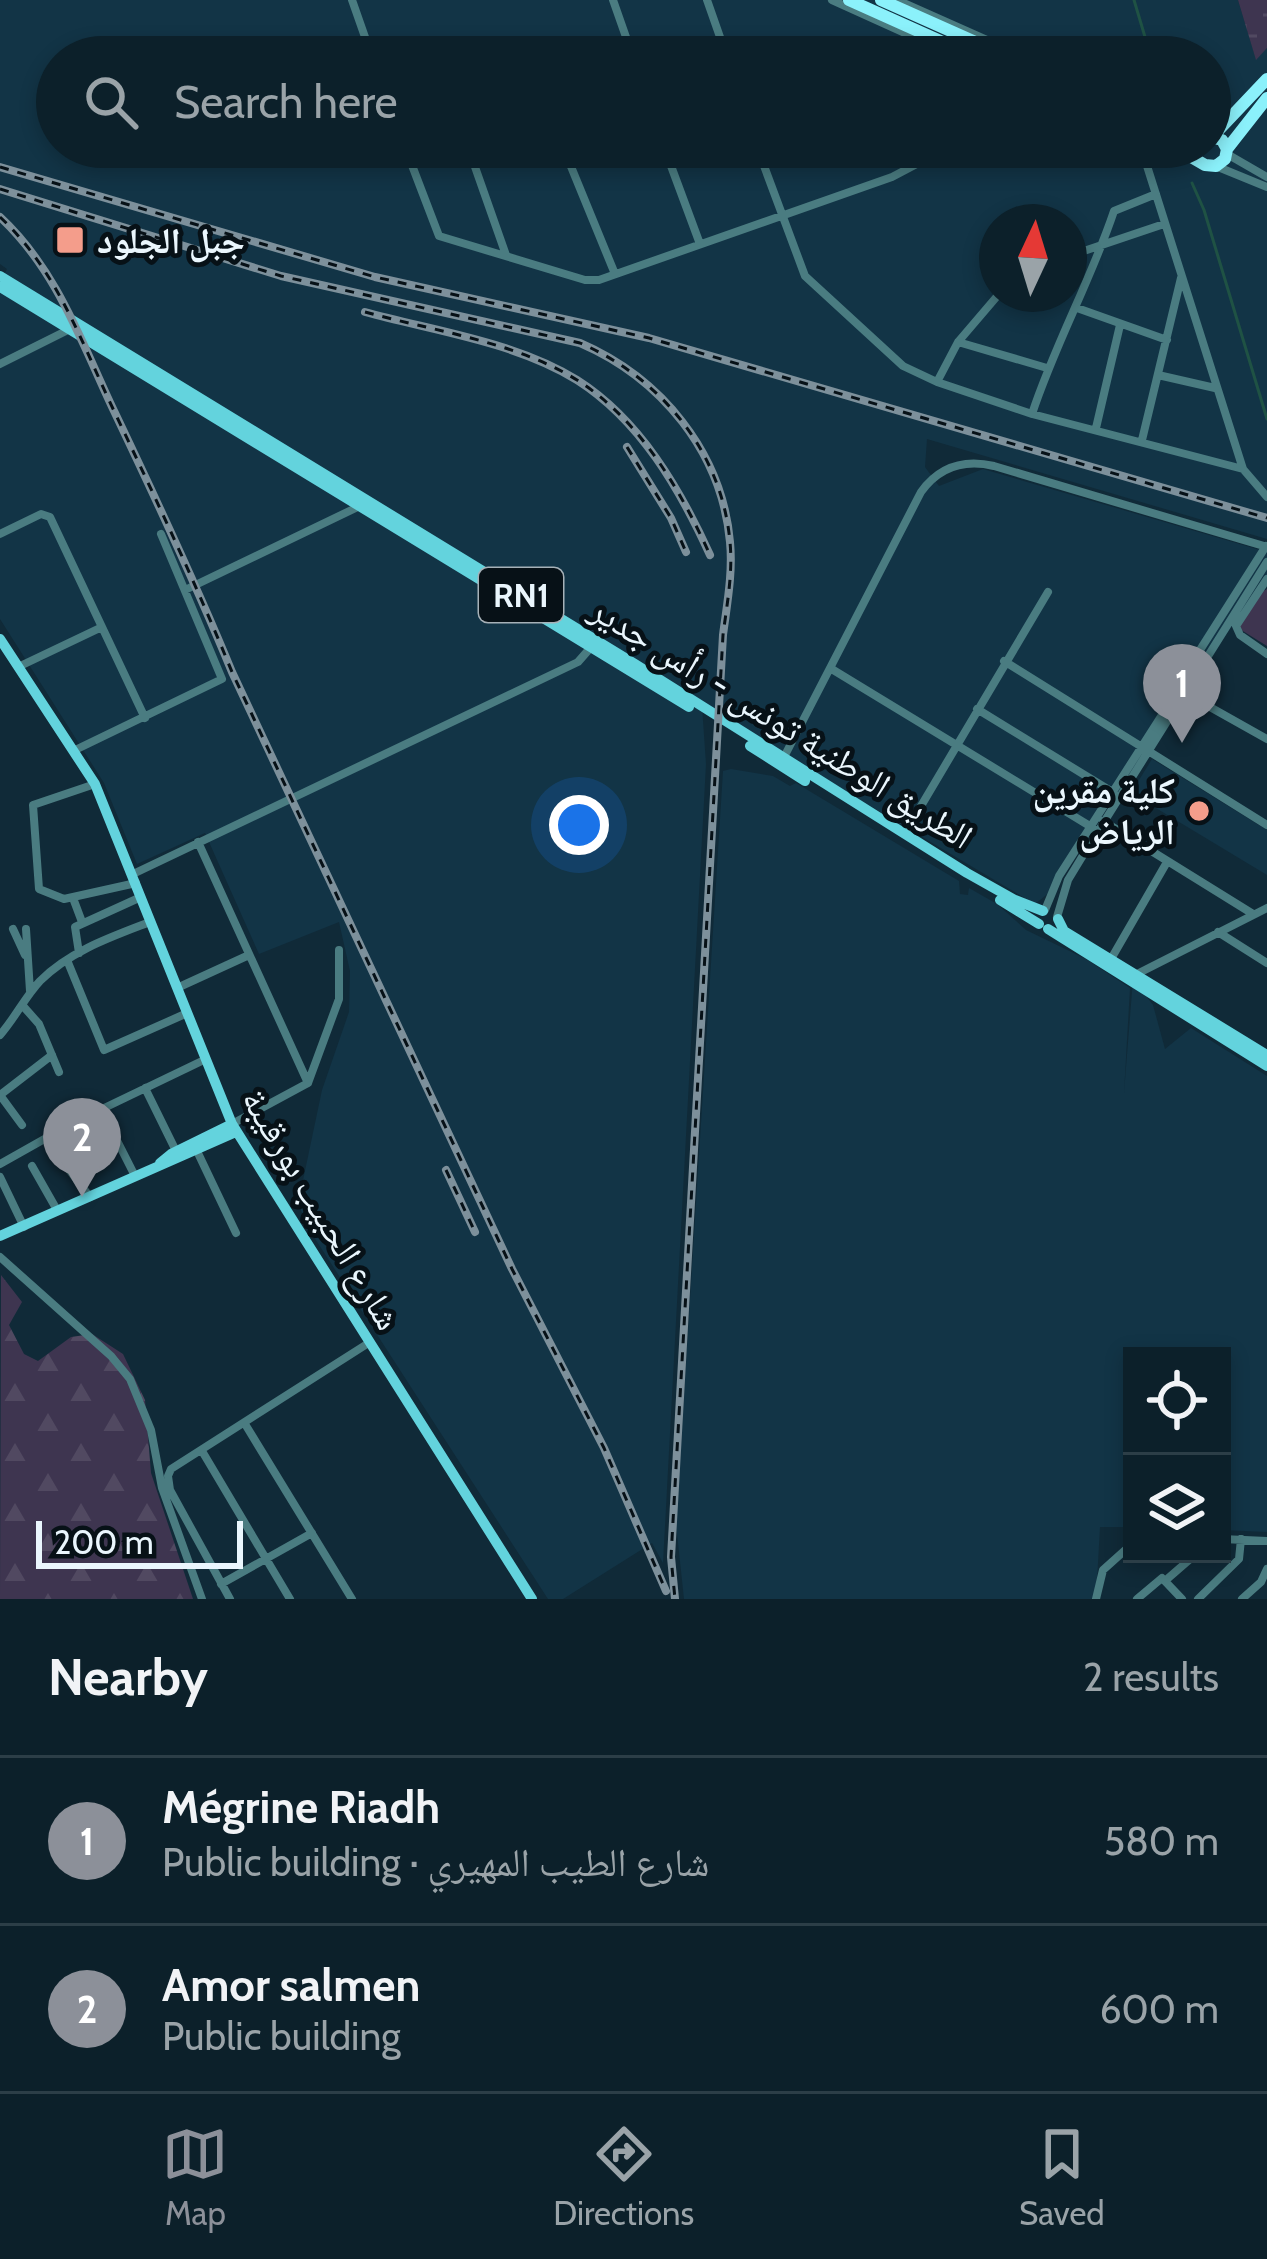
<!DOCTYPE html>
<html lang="en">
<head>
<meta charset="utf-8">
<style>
	body { margin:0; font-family:Cabin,"Noto Naskh Arabic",sans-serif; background:#1a2d36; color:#f1f3f6 }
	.controls { position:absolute; right:36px; bottom:36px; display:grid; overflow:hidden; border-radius:0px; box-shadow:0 6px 18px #0003 }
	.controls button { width:108px; height:108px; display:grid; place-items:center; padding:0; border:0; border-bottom:3px solid #2c3e47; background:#0c202a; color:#f1f3f6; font:60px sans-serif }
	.compass { position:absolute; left:979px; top:204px; width:108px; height:108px; border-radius:50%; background:#0c202a; box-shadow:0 6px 18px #0003; rotate:4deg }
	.scale { position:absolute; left:36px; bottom:30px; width:207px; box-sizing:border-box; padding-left:12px; border:6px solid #eaf6fd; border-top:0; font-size:33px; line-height:42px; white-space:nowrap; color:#eaf6fd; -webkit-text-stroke:9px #071117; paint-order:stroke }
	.you { position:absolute; left:579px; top:825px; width:42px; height:42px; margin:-30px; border:9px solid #fff; border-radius:50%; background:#1a73e8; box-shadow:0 0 0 18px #1a73e833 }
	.badge { display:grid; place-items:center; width:78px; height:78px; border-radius:50%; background:#8c9099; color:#fff; font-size:39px; font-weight:700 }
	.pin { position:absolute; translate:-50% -99px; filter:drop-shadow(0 3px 6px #0008) }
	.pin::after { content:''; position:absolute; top:63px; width:42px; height:36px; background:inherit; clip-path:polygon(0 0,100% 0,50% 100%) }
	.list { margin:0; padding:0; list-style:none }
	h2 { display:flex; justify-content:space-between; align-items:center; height:156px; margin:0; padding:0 48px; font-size:51px }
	h2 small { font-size:39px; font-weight:400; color:#9aa3a8 }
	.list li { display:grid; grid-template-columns:78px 1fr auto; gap:36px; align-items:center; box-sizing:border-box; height:168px; padding:0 48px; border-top:3px solid #2c3e47 }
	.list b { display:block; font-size:45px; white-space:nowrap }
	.list p { margin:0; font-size:39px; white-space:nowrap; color:#9aa3a8 }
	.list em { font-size:39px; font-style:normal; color:#9aa3a8 }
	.icon { flex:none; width:66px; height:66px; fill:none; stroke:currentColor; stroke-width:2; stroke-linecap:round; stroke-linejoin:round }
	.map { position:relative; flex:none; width:1267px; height:1599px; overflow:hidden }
	.search { position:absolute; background:#0c202a; box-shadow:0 6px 18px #0003; left:36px; right:36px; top:36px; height:132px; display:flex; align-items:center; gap:30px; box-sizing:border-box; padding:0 42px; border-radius:66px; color:#9aa3a8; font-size:45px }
	.sheet { height:492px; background:#0c202a }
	nav { display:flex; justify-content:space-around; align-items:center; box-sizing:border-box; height:168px; border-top:3px solid #2c3e47; background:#0c202a; font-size:33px; color:#9aa3a8 }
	nav a { display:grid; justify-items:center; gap:6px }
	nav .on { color:#8c9099 }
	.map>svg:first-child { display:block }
	.built { fill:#123446; fill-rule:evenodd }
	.green { fill:#3e3550 }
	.forest { fill:url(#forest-firs) }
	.wetland { fill:url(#wetland-marsh) }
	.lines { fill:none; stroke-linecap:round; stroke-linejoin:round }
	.stream { stroke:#1f5244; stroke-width:3 }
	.minor { stroke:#4a7c81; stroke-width:8 }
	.major { stroke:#63d3dd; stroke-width:10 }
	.highway { stroke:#8bf1fb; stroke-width:12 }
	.rail-casing { stroke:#7d909b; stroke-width:8 }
	.rail { stroke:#071117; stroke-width:3; stroke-dasharray:9; stroke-linecap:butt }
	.poi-dot { fill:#f49d8b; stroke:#071117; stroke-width:4.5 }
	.labels { text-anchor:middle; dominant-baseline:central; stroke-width:10; stroke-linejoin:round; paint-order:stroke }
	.shield { fill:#071117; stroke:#a6b1b8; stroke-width:3 }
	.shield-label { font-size:33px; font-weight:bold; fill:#eaf6fd }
	.poi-label { font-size:36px; font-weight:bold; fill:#eaf6fd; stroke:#071117; text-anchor:start }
	.street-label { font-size:36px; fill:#eaf6fd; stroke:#071117 }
</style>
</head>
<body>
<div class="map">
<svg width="1267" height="1599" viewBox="0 0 1267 1599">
	<defs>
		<pattern id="forest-firs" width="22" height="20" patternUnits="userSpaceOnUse" patternTransform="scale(3)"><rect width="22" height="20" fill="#3e3550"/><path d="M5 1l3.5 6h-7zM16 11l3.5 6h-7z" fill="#514961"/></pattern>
		<pattern id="wetland-marsh" width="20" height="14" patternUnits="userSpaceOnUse" patternTransform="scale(3)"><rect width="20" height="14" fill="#3e3550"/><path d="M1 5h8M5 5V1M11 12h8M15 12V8" fill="none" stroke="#514961"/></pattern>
	</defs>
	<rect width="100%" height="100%" fill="#102a38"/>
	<path class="built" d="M 0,0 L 1238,0 L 1256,59 L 1267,48 L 1267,539 L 927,439 L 925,467 L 939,486 L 983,469 L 1267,552 L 1267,575 L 1050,892 L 1035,904 L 702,706 L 706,764 L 663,1563 L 652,1543 L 563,1599 L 548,1599 L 312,1234 L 298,1204 L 322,1090 L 349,1012 L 350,971 L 339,922 L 259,954 L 205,833 L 137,864 L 104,783 L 0,619 L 0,283 L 7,269 L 0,264 ZM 57,57 L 1210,57 L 1210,147 L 57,147 ZM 997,222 L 1069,222 L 1069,294 L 997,294 Z
		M 1152,759 L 1267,830 L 1267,875 L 1131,793 Z
		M 731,769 L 773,776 L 790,786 L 796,783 L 959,881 L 960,894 L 968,895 L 969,888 L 997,904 L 1026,930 L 1086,959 L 1130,988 L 1124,1093 L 1133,979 L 1153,1005 L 1165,1049 L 1191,1028 L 1267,1076 L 1267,1532 L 1222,1530 L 1222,1356 L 1132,1356 L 1132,1527 L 1100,1527 L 1096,1599 L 684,1599 L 676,1524 L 723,771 Z"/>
	<path class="green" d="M 1267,589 L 1267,646 L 1238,628 L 1258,594 Z"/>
	<path class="forest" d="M 1,1275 L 22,1302 L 9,1325 L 24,1354 L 38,1361 L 71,1337 L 92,1334 L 123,1354 L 145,1400 L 151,1473 L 193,1599 L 0,1599 Z"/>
	<path class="wetland" d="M 1238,0 L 1267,0 L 1267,48 L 1256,60 Z"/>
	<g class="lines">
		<path class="stream" d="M 1134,0 L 1151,57
			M 1192,183 L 1204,210 L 1267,419"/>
		<path class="minor" d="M 352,0 L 372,57
			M 613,0 L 633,57
			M 707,0 L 727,57
			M 832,0 L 958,57
			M 897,0 L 989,41
			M 729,57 L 766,44 L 799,57
			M 405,147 L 439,236 L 585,280 L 599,280 L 892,177 L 949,147
			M 468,147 L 506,255
			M 563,147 L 615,274
			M 664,147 L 700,244
			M 757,147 L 805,276 L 903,366 L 937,382 L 1032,414 L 1243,469 L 1267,497
			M 1141,147 L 1243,469
			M 1227,154 L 1267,177
			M 1218,167 L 1267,187
			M 1069,256 L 1164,224
			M 1077,308 L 1167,340
			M 958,342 L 1047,368
			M 0,364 L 68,330
			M 1158,375 L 1215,388
			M 937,382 L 958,342 L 999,294
			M 1032,414 C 1055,344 1091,280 1114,211 L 1156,194
			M 1096,428 L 1120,325
			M 1142,440 L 1181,278
			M 0,534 L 41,514 L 50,517 L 145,718
			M 1267,579 L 1236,626 L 1240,635 L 1267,654
			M 185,590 L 362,505
			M 1004,661 L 1267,825
			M 1193,661 L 1266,546
			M 18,667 L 102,627
			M 830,668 L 1098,831
			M 1185,693 L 1267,739
			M 977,709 L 1114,793
			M 73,751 L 222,679 L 161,534
			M 783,759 L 921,492 C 939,467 964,459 994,466 L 1267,547
			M 95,784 L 33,805 L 39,889 L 64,899 L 136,883
			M 1103,821 L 1253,914
			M 905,833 L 1048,592
			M 198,842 L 308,1083
			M 133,874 L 578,662 L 592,646
			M 73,898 L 82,922
			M 1045,910 L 1059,876 L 1178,690 L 1205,657
			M 1057,917 L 1068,880 L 1082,857 L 1267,562
			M 13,929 L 25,955
			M 26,929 L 30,991
			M 1218,932 L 1267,963
			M 79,953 L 75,927 L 141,897
			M 1111,959 L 1167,862
			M 67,960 L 104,1050 L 185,1014
			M 1135,975 L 1267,908
			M 177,988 L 249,955
			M 23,1006 L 39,1024 L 59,1072
			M 0,1035 C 15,1018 25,997 40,981 C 70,951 111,937 150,922
			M 145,1088 L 176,1151
			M 0,1095 L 52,1055
			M 0,1095 L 22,1125
			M 101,1109 L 135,1176
			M 232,1124 L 308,1083 L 339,999 L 339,950
			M 197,1151 L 236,1233
			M 0,1164 L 48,1137
			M 32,1166 L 57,1210
			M 0,1177 L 24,1227
			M 90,1197 L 57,1154 L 48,1135 L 204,1060
			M 0,1257 L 111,1356 L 130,1379 L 151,1430 L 162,1488 L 202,1599
			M 245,1424 L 352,1599
			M 202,1451 L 290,1599
			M 1222,1539 L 1267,1541
			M 1166,1580 L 1196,1554
			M 221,1584 L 312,1533
			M 230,1599 L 170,1490 L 168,1476 L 171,1469 L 367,1344
			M 1096,1599 L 1103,1570 L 1132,1544
			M 1137,1599 L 1162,1578 L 1182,1599
			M 1198,1599 L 1239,1559 L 1241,1539
			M 1242,1599 L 1261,1582 L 1267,1569"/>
		<path class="major" d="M 0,276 L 635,664 L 967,873 L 1015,900 L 1043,911
			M 0,287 L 689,707
			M 0,639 L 95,784 L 232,1124 L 532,1599
			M 750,746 L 805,781
			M 1000,900 L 1039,924
			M 1058,919 L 1064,931 L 1267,1055
			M 1048,929 L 1267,1066
			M 160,1163 L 171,1154 L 232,1124
			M 0,1236 L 236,1132"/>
		<path class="highway" d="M 849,0 L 976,57
			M 881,0 L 1009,57
			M 1212,137 L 1267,79
			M 1174,147 L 1205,165 L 1216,166 L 1225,159 L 1227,149 L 1222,140 L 1210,137
			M 1227,149 L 1267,98"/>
		<defs>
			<path id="rail" d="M 0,167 L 375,277 L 649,338 L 1267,518
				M 0,189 L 281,276 L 580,343 C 661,378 722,452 730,542 C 733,573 727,604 723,635 L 671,1557 L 675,1599
				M 0,217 C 58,271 82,344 115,413 C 156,499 196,584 232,672 L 512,1269 L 604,1448 L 666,1591
				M 365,312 C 434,331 516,342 577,380 C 640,420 680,489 710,555
				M 627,447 L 671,518 L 686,552
				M 446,1170 L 475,1232"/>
		</defs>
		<use href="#rail" class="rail-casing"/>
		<use href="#rail" class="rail"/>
	</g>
	<g class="poi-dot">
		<rect x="55" y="225" width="30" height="30" rx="6"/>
		<circle cx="1199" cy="811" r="12"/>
	</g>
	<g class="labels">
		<rect class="shield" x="479" y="568" width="84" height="54" rx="9"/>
		<g class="shield-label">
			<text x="521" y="595">RN1</text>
		</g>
		<g class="poi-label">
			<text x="97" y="240">جبل الجلود</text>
			<text x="1175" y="790" text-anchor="end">كلية مقرين<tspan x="1175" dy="41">الرياض</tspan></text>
		</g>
		<g class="street-label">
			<text transform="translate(782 722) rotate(32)">الطريق الوطنية تونس - رأس جدير</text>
			<text transform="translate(322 1209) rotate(59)">شارع الحبيب بورقيبة</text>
		</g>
	</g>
</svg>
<div class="controls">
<button><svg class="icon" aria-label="locate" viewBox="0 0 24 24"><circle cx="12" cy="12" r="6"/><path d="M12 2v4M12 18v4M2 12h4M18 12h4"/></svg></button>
<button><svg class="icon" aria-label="layers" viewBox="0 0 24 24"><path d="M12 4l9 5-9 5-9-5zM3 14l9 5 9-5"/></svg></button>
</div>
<svg class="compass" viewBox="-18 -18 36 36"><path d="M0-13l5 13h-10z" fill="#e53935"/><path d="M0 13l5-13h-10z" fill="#9aa3a8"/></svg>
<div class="scale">200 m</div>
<div class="you"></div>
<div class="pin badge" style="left:1182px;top:743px">1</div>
<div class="pin badge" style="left:82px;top:1197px">2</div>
<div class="search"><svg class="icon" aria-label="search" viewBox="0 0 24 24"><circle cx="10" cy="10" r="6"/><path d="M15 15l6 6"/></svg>Search here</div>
</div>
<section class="sheet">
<h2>Nearby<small>2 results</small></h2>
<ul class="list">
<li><span class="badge">1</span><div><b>Mégrine Riadh</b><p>Public building · شارع الطيب المهيري</p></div><em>580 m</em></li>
<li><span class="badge">2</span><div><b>Amor salmen</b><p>Public building</p></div><em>600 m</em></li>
</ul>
</section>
<nav>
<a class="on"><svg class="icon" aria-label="map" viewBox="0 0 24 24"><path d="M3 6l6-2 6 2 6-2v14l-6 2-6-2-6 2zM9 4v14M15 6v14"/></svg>Map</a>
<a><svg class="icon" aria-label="directions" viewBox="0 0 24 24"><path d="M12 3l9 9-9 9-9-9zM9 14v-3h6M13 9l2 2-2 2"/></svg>Directions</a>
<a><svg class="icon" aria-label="saved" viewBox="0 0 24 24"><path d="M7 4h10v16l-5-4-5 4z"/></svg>Saved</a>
</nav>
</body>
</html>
